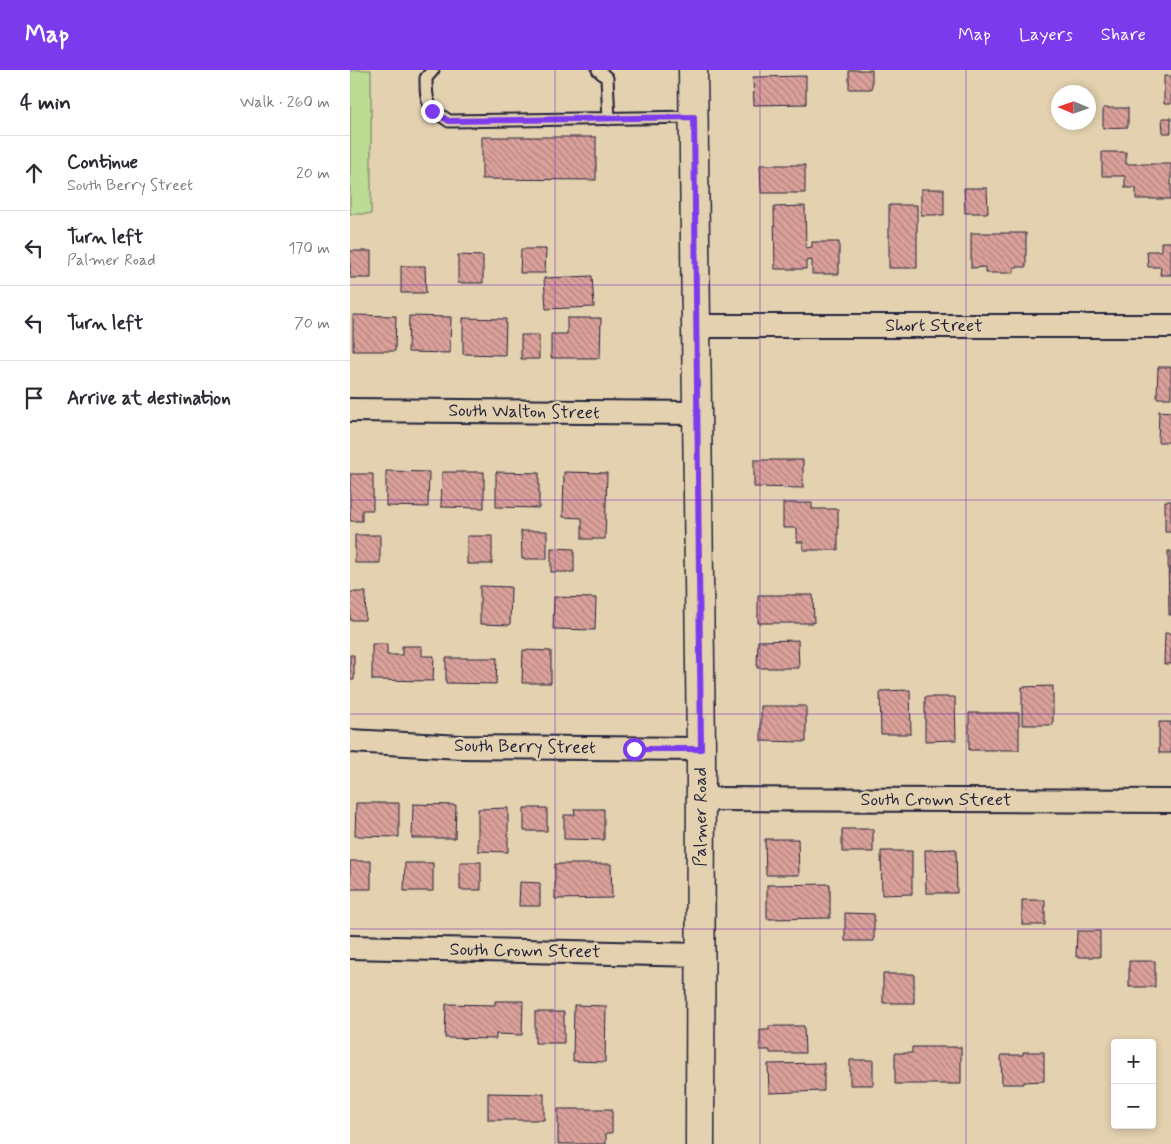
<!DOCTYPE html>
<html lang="en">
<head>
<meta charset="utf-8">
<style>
	body { margin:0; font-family:Mynerve,sans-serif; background:#f2f2f3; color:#2b2b33 }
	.controls { position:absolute; right:15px; bottom:15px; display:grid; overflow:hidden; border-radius:5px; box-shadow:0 2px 8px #0003 }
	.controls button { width:45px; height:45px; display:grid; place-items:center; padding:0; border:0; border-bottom:1px solid #e1e1e2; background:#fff; color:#2b2b33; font:25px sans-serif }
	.compass { position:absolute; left:701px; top:15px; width:45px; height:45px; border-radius:50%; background:#fff; box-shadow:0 2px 8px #0003; rotate:272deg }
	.stop { position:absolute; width:15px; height:15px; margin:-11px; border:4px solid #7c3aed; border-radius:50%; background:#fff }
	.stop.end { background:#7c3aed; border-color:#fff; box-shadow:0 1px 5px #0008 }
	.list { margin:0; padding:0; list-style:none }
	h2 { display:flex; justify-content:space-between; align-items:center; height:65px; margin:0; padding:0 20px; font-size:21px }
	h2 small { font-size:16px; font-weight:400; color:#7c7c81 }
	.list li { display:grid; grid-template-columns:32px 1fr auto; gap:15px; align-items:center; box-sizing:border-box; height:75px; padding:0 20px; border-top:1px solid #e1e1e2 }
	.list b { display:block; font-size:19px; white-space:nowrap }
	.list p { margin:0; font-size:16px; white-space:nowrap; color:#7c7c81 }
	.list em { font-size:16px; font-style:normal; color:#7c7c81 }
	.icon { flex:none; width:28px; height:28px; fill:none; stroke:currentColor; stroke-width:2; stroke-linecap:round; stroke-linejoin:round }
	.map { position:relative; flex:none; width:821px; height:1074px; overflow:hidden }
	header { display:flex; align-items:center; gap:30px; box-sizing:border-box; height:70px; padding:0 25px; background:#7c3aed; color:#fff }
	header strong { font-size:24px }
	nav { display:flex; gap:28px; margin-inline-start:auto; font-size:18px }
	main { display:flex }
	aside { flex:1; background:#fff }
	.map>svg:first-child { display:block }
	.grass { fill:#bcdb93; stroke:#6f7e67 }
	.building { fill:url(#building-back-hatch); stroke:#22223b }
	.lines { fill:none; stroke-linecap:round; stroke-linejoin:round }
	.service-casing { stroke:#22223b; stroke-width:15 }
	.minor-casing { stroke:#22223b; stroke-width:26 }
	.tertiary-casing { stroke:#22223b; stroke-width:31 }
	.service { stroke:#e3d1af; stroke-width:11 }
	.minor { stroke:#e3d1af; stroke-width:22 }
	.tertiary { stroke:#e3d1af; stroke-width:28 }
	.route { stroke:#7c3aed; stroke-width:6 }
	.grid { fill:none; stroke:#7b2cbf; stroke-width:1; stroke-opacity:0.55 }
	.labels { text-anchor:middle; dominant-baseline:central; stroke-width:5; stroke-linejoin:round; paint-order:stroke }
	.street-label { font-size:18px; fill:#22223b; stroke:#e3d1af }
</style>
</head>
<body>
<header>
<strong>Map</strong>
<nav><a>Map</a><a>Layers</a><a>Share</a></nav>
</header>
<main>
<aside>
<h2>4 min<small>Walk · 260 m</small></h2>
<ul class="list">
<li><svg class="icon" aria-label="ahead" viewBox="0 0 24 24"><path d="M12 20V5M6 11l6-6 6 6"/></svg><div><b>Continue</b><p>South Berry Street</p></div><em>20 m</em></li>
<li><svg class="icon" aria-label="left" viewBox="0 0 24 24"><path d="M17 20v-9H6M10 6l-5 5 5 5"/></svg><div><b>Turn left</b><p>Palmer Road</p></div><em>170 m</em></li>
<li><svg class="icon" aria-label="left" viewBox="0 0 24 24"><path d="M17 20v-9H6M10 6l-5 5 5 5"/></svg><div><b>Turn left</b></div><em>70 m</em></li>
<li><svg class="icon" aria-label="arrive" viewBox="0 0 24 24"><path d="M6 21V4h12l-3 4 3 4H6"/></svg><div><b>Arrive at destination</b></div></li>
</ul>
</aside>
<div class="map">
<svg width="821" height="1074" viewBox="0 0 821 1074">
	<defs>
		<pattern id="building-back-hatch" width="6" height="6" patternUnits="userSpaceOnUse" patternTransform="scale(1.25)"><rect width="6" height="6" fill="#dba19a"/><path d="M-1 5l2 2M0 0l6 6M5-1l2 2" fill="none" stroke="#b1837f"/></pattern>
	</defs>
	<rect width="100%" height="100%" fill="#e3d1af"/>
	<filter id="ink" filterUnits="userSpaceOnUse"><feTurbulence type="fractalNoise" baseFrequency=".02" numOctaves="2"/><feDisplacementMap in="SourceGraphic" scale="10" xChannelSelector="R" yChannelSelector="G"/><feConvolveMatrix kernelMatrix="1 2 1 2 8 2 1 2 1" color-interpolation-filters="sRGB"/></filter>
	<g filter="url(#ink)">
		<path class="grass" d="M 0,0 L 21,0 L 21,144 L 0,144 Z"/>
		<path class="building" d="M 499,0 L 522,0 L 522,19 L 499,19 Z
			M 456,6 L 456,34 L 404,35 L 403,7 Z
			M 814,6 L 821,6 L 821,34 L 814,34 Z
			M 753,38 L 778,38 L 778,57 L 753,58 Z
			M 812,48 L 821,48 L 821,63 L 813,63 Z
			M 132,67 L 246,67 L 246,110 L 132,109 Z
			M 752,82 L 776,82 L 776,94 L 821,94 L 821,129 L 786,129 L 786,118 L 775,118 L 775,106 L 752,106 Z
			M 410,95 L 455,95 L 455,123 L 411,123 Z
			M 614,118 L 637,118 L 638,143 L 615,143 Z
			M 571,119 L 594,119 L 594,145 L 571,145 Z
			M 539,135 L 567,135 L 567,198 L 539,198 Z
			M 455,136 L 456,178 L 462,177 L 462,172 L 489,172 L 489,204 L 462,204 L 462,190 L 456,191 L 456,199 L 425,199 L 424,137 Z
			M 621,163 L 676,163 L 676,197 L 664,197 L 664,203 L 635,203 L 635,197 L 621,198 Z
			M 811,172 L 821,172 L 821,205 L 810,205 L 811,197 L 798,197 L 797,181 L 811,181 Z
			M 171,179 L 196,179 L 195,203 L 170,203 Z
			M 0,181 L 21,181 L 21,208 L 0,208 Z
			M 108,185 L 133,186 L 133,213 L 108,213 Z
			M 51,196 L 75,196 L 76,223 L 51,223 Z
			M 242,206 L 244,237 L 196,239 L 194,208 Z
			M 3,245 L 46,246 L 45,281 L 3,281 Z
			M 59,246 L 101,247 L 100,283 L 58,282 Z
			M 113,248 L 156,249 L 155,285 L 113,284 Z
			M 217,248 L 251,248 L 250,288 L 201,288 L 201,264 L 217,264 Z
			M 171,265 L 189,265 L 189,289 L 171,289 Z
			M 808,297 L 821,297 L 821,328 L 807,328 Z
			M 809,341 L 821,342 L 821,372 L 808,372 Z
			M 404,390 L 453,390 L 453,418 L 404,417 Z
			M 36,401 L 79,402 L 78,437 L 36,436 Z
			M 92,402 L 134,402 L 134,438 L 91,437 Z
			M 146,402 L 189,403 L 189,438 L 146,437 Z
			M 214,402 L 257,403 L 255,469 L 232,469 L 232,448 L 213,447 Z
			M 0,404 L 23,404 L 23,440 L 12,440 L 12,451 L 0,451 Z
			M 815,431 L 821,431 L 821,462 L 815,462 Z
			M 433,433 L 462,433 L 462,439 L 488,439 L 488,480 L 453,480 L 453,472 L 447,472 L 447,458 L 433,458 Z
			M 171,461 L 197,461 L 197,489 L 172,489 Z
			M 5,465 L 30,465 L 30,493 L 5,493 Z
			M 117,466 L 142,466 L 142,494 L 117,494 Z
			M 201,478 L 224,479 L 224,502 L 201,502 Z
			M 818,481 L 821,481 L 821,545 L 819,545 Z
			M 130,516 L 161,517 L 160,555 L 130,554 Z
			M 0,522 L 16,522 L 15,550 L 0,550 Z
			M 408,525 L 463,525 L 464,553 L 408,553 Z
			M 204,527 L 246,528 L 245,560 L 203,559 Z
			M 815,563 L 821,563 L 821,594 L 814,594 Z
			M 448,570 L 449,598 L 407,598 L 408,571 Z
			M 22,574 L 37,574 L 37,585 L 52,585 L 52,576 L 72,576 L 72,586 L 84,586 L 83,611 L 22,610 Z
			M 173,580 L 201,581 L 201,613 L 172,613 Z
			M 0,585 L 4,585 L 4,610 L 0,610 Z
			M 96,588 L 147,588 L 146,614 L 96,613 Z
			M 703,616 L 703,655 L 672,655 L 672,617 Z
			M 560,620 L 561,664 L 531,664 L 530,621 Z
			M 575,627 L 605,627 L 606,670 L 575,671 Z
			M 411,636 L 456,636 L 456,672 L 411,671 Z
			M 619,643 L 669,643 L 669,680 L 619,680 Z
			M 809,652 L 821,652 L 821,683 L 809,683 Z
			M 6,733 L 49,733 L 49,767 L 5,766 Z
			M 63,734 L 106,735 L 105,768 L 62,768 Z
			M 158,738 L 158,782 L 128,781 L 128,739 Z
			M 174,738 L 197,738 L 197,761 L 174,761 Z
			M 224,739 L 254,739 L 254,770 L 214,769 L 214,745 L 225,745 Z
			M 492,759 L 523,759 L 523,782 L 492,782 Z
			M 415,769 L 448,769 L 449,805 L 416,805 Z
			M 606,779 L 607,823 L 576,823 L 575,780 Z
			M 531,781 L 562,781 L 562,824 L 532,825 Z
			M 0,791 L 21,791 L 21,819 L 0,819 Z
			M 110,792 L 131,792 L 131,820 L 110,820 Z
			M 55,793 L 83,793 L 83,821 L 54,821 Z
			M 205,794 L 261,794 L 262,828 L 205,829 Z
			M 170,812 L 190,813 L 190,836 L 169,836 Z
			M 480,814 L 480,848 L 417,849 L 417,815 Z
			M 672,830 L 695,830 L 695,855 L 672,855 Z
			M 495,843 L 524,844 L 524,871 L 495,871 Z
			M 727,861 L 750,861 L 750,887 L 726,887 Z
			M 779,891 L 805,891 L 805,917 L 779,917 Z
			M 533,904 L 564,904 L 564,933 L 533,933 Z
			M 145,931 L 173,931 L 172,965 L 146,964 L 146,969 L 95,968 L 96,934 L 145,935 Z
			M 224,935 L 256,936 L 255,992 L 223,991 Z
			M 185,942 L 214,942 L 214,973 L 185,973 Z
			M 419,956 L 454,956 L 455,983 L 420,983 L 420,980 L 410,980 L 410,960 L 419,960 Z
			M 562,977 L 611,977 L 611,1014 L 545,1014 L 545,983 L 562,983 Z
			M 673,982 L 694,982 L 694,1011 L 674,1012 L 674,1014 L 652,1014 L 651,985 L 673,985 Z
			M 500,990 L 523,990 L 523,1015 L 500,1015 Z
			M 474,993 L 474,1021 L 419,1023 L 418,994 Z
			M 138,1023 L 194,1024 L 194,1050 L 138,1050 Z
			M 208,1039 L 262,1039 L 262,1063 L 256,1063 L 256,1074 L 208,1074 Z"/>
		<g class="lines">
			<defs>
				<path id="service" d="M 83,0 L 76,8 C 76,33 77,37 99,51 L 344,47
					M 248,0 L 257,8 L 259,49"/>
				<path id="minor" d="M 347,256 L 821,256
					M 0,340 L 348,343
					M 0,671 L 111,677 L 351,679
					M 351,729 L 821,731
					M 0,877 L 351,885"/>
				<path id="tertiary" d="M 343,0 L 351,679 L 350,1074"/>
			</defs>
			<use href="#service" class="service-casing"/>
			<use href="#minor" class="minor-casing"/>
			<use href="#tertiary" class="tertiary-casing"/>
			<use href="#service" class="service"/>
			<use href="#minor" class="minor"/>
			<use href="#tertiary" class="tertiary"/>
		</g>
	</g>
	<g class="lines" filter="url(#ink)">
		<path class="route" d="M 82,41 L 99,51 L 344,47 L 351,679 L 284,679"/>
	</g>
	<path class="grid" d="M 205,0 L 205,1074M 410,0 L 410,1074M 616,0 L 616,1074M 0,215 L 821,215M 0,430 L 821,430M 0,644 L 821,644M 0,859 L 821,859"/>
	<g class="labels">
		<g class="street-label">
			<text x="584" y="256">Short Street</text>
			<text transform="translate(174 342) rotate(1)">South Walton Street</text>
			<text transform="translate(175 677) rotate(1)">South Berry Street</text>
			<text x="586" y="730">South Crown Street</text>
			<text transform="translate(351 747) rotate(-90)">Palmer Road</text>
			<text transform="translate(175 881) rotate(1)">South Crown Street</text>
		</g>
	</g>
</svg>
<div class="controls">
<button>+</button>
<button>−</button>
</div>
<svg class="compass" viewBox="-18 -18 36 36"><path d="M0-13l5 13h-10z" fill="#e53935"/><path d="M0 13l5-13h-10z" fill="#7c7c81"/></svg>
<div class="stop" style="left:284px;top:679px"></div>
<div class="stop end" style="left:82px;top:41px"></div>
</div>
</main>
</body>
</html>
